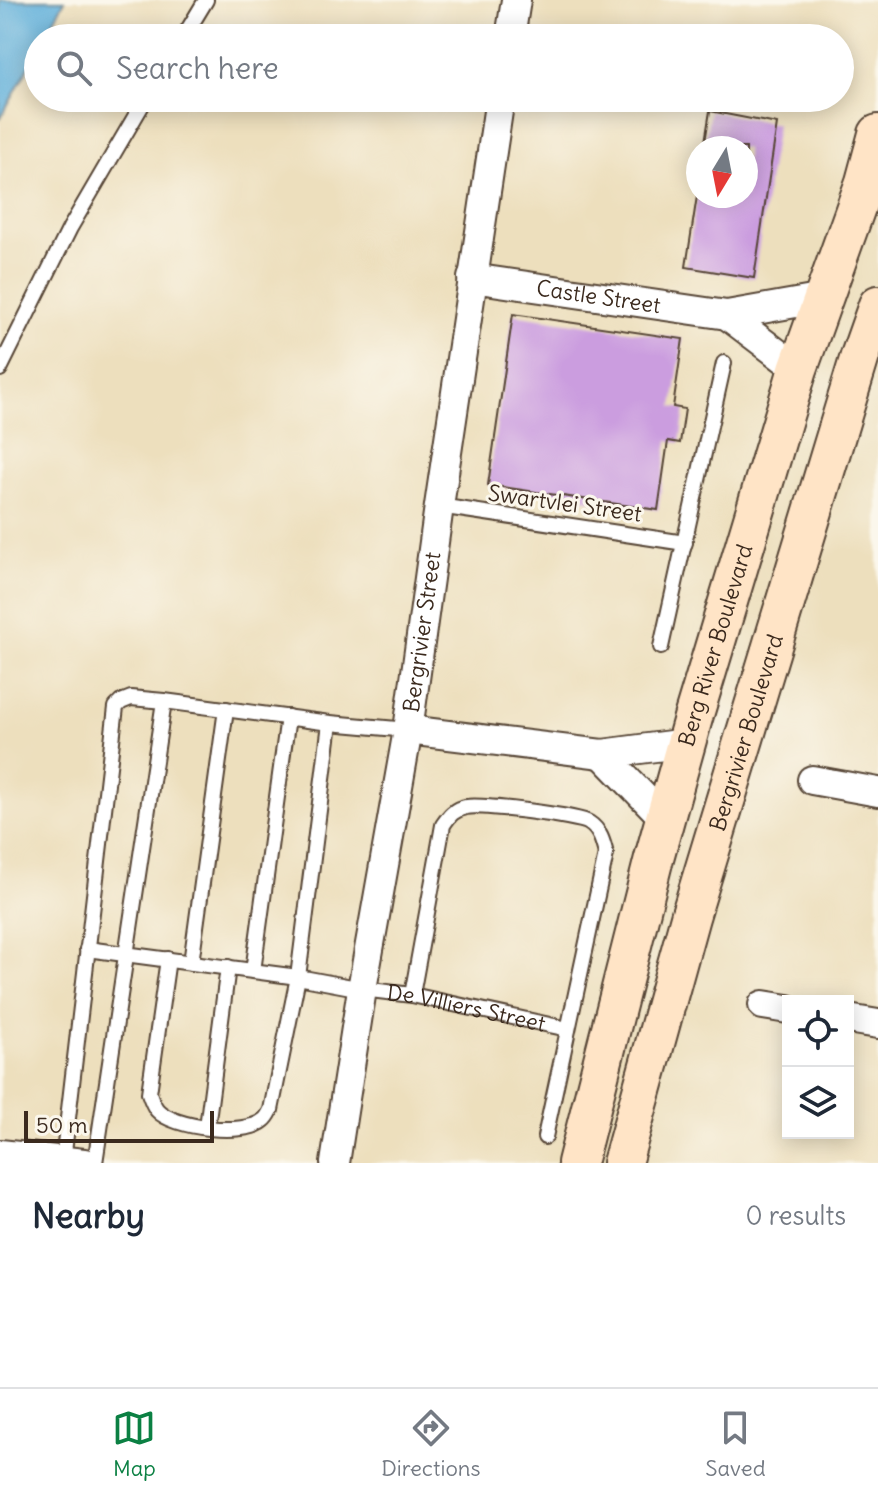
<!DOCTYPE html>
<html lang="en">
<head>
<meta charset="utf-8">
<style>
	body { margin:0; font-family:Delius,sans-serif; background:#f2f2f3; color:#1f2937 }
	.controls { position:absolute; right:24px; bottom:24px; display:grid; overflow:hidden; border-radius:0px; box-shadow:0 4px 20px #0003 }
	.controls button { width:72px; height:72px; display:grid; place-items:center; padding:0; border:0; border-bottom:2px solid #e0e1e3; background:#fff; color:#1f2937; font:40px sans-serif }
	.compass { position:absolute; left:686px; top:136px; width:72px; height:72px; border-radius:50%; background:#fff; box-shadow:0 4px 20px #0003; rotate:190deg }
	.scale { position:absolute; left:24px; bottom:20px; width:190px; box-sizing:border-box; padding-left:8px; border:4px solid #3b2a1e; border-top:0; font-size:22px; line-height:28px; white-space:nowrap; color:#3b2a1e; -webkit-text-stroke:6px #fbf7ec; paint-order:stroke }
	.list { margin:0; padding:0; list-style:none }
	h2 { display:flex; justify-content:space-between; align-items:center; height:104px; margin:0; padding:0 32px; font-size:34px }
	h2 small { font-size:26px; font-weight:400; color:#747a83 }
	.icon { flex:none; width:44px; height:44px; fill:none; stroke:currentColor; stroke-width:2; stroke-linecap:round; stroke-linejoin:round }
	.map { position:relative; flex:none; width:878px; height:1163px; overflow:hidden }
	.search { position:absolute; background:#fff; box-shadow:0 4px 20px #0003; left:24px; right:24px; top:24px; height:88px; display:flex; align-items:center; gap:20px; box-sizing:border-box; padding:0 28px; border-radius:44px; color:#747a83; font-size:30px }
	.sheet { height:224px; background:#fff }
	nav { display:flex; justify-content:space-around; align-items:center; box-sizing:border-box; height:112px; border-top:2px solid #e0e1e3; background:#fff; font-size:22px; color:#747a83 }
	nav a { display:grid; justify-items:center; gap:4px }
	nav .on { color:#0b8043 }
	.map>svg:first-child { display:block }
	.water { fill:#5fafda; stroke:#4d6c7c; stroke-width:2 }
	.building { fill:#cb9ddf }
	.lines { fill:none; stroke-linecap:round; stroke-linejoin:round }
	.lane-casing { stroke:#564536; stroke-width:18 }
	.street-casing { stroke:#564536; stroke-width:32 }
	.secondary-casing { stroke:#564536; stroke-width:42 }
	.lane { stroke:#fff; stroke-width:14 }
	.street { stroke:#fff; stroke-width:28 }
	.secondary { stroke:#ffe4c6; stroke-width:38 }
	.labels { text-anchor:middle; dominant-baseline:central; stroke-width:6; stroke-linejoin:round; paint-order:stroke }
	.street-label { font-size:22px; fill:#3b2a1e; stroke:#fbf7ec }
</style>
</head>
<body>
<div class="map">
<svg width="878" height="1163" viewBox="0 0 878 1163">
	<rect width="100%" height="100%" fill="#fbf7ec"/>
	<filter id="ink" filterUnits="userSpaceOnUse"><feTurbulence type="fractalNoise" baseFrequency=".0125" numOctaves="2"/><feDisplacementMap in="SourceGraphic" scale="16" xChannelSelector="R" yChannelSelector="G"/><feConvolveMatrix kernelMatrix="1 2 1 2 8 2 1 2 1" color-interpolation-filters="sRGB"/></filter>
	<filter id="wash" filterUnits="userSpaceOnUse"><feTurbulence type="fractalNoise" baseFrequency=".006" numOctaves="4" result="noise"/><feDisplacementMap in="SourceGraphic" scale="32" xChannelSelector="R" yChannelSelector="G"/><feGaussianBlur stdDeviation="1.8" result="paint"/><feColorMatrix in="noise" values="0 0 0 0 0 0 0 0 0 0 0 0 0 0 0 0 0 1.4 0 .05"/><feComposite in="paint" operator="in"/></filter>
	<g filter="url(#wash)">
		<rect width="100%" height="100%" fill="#eddfbd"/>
		<path class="water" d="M 0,0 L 65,0 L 44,38 L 38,38 L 38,50 L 0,119 Z"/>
		<g id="blocks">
			<path class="building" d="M 710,111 L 777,124 L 754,278 L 686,267 L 697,196 L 746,196 L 746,148 L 704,148 Z
				M 513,314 L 683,339 L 673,407 L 685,409 L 680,443 L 668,441 L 658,510 L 488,485 Z"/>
		</g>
	</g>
	<g filter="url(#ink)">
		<use href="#blocks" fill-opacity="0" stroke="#564536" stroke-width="2"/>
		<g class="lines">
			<defs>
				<g id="lane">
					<path d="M 183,38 L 206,0"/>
					<path d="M 0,369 L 70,228 L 146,98"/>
					<path d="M 439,506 L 685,543"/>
					<path d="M 661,647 L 724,363"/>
					<path id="s1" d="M 87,949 L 298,977 L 362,989 L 412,995 L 568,1029"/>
					<path d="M 168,959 L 149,1093 C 151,1099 153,1105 157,1110 C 173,1128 245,1137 264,1120 C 267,1118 269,1114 271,1110 L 298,977 L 330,723"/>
					<path d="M 191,963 L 226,709"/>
					<path d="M 253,971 L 288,717"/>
					<path d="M 412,995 L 443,825 C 449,816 454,809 466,807 C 480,804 579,816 589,823 C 600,830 603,842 606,854 L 545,1137"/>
					<path d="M 207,1127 L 228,967"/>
					<path d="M 63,1161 L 116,707 L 121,702 L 131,698 L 164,701 L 330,723 L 408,730"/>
					<path d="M 95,1163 L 164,701"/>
				</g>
				<g id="street">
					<path d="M 510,38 L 516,0"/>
					<path id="s2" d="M 472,278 L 727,315 L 824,298"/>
					<path d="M 727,315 L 798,369"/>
					<path d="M 408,730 L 602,754 L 686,743"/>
					<path d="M 602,754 L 665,819"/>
					<path d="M 812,780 L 878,792"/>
					<path d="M 763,1005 L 788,1009"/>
					<path d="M 848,1019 L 878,1024"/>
					<path d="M 0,1154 L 84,1163"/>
					<path id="s3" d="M 335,1163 L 362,989 L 408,730 L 439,506 L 500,98"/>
				</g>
				<g id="secondary">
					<path id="s4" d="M 577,1163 L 654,858 L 693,718 L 798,369 L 865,182 L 878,134"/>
					<path id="s5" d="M 622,1163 L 690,917 L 860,356 L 878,305"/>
				</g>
			</defs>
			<use href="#lane" class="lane-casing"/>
			<use href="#street" class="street-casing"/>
			<use href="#secondary" class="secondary-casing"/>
			<use href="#lane" class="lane"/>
			<use href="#street" class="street"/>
			<use href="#secondary" class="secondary"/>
		</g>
	</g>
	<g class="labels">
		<g class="street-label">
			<text stroke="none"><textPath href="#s2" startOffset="128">Castle Street</textPath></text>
			<text transform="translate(565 503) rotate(8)">Swartvlei Street</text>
			<text stroke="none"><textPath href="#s3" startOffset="538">Bergrivier Street</textPath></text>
			<text stroke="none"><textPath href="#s4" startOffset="536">Berg River Boulevard</textPath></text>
			<text stroke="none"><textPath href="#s5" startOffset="448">Bergrivier Boulevard</textPath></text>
			<text stroke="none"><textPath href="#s1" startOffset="384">De Villiers Street</textPath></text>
		</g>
	</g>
</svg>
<div class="controls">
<button><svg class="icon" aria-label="locate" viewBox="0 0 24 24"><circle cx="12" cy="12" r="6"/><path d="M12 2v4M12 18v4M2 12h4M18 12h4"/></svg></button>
<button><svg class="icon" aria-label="layers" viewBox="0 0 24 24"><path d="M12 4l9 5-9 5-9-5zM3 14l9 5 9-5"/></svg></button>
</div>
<svg class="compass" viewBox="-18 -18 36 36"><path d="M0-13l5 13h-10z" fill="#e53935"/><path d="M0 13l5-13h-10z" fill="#747a83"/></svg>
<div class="scale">50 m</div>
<div class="search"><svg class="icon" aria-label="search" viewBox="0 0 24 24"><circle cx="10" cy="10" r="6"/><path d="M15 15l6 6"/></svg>Search here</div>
</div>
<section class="sheet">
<h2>Nearby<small>0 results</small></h2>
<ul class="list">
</ul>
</section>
<nav>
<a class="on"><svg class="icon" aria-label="map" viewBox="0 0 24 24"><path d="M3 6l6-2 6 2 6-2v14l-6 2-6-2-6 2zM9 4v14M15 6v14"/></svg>Map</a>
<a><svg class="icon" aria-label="directions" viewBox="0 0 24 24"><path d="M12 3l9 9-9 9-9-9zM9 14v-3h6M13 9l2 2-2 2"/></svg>Directions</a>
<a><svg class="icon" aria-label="saved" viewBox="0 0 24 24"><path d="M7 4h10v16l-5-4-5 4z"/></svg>Saved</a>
</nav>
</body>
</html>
